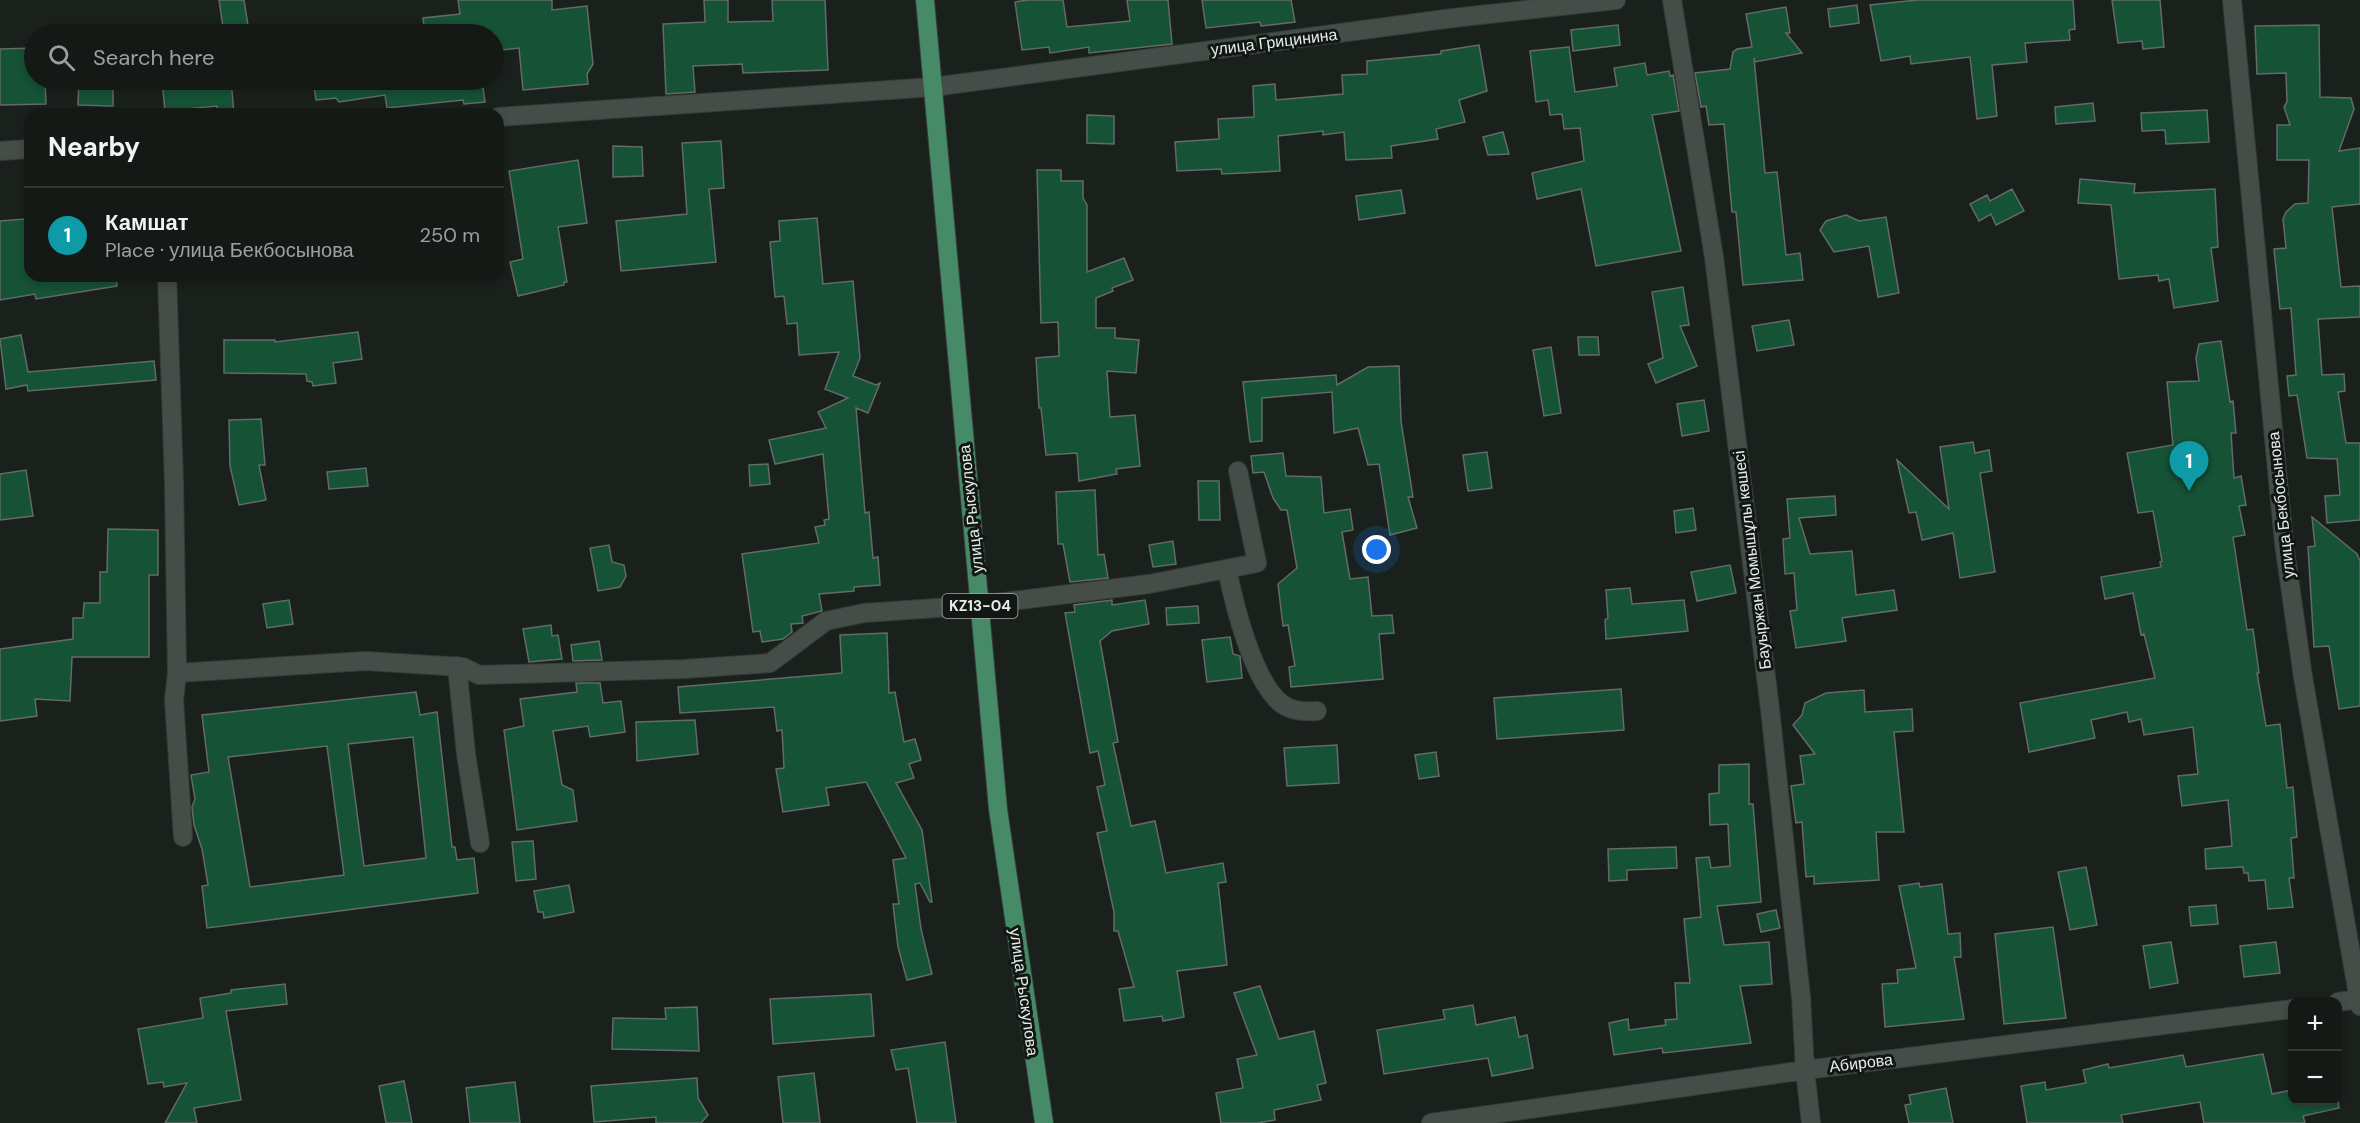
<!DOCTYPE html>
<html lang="en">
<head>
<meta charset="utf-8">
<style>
	body { margin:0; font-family:"DM Sans",sans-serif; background:#212623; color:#f1f3f6 }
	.controls { position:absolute; right:18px; bottom:18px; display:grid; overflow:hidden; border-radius:12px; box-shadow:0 3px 9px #0003 }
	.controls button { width:54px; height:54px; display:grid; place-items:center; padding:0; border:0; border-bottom:2px solid #333835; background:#141916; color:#f1f3f6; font:30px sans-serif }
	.you { position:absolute; left:1377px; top:550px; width:21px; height:21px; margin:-15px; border:4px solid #fff; border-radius:50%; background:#1a73e8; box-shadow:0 0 0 9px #1a73e833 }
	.badge { display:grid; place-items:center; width:39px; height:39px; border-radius:50%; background:#d99af8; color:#fff; font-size:20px; font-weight:700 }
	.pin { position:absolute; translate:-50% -50px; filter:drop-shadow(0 2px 3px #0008) }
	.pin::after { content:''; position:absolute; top:32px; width:21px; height:18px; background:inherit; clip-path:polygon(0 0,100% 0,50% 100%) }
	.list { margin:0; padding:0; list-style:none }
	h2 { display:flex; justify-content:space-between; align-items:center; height:78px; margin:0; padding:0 24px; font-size:26px }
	h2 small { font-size:20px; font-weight:400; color:#9da0a1 }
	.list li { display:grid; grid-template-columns:39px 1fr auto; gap:18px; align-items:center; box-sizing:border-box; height:96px; padding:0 24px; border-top:2px solid #333835 }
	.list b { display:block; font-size:22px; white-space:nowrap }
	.list p { margin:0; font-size:20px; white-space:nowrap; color:#9da0a1 }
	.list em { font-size:20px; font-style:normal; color:#9da0a1 }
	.icon { flex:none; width:33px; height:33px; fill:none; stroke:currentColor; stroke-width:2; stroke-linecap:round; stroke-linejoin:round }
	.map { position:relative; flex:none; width:2360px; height:1123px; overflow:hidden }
	.search { position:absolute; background:#141916; box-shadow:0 3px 9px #0003; left:24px; top:24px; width:480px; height:66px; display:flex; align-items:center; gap:15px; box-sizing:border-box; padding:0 21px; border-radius:33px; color:#9da0a1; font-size:22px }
	.panel { position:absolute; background:#141916; box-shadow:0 3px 9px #0003; left:24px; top:108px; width:480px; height:174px; border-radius:18px }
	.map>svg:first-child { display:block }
	.building { fill:#155236; stroke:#626b66; stroke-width:1.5; fill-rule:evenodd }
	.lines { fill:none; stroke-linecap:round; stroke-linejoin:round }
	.minor-casing { stroke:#363c38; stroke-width:20 }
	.major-casing { stroke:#363c38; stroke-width:20 }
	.minor { stroke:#454d48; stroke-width:18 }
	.major { stroke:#468a68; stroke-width:18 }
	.labels { text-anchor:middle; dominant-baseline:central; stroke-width:6; stroke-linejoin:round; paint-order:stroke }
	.shield { fill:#111814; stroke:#a6aca8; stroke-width:1.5 }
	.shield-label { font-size:15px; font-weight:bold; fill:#e6ebe8 }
	.street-label { font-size:16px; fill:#e6ebe8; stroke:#111814 }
</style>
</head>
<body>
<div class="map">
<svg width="2360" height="1123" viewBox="0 0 2360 1123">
	<rect width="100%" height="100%" fill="#1a211d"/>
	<path class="building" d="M 219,0 L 244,0 L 249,32 L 243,34 L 224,34 Z
		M 458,0 L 552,0 L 552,10 L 587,6 L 593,64 L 587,74 L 588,84 L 523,90 L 519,48 L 494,51 L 494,34 L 425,34 L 423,18 L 460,14 Z
		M 704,0 L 728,0 L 728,22 L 773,21 L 772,0 L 825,0 L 828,70 L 743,73 L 742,64 L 693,66 L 695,92 L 666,94 L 663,24 L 705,22 Z
		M 1027,0 L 1063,0 L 1067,27 L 1130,21 L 1127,0 L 1168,0 L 1172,44 L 1089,53 L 1089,47 L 1050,53 L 1049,47 L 1022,50 L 1015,2 Z
		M 1202,0 L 1291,0 L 1295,22 L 1261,26 L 1260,22 L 1206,28 Z
		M 1917,0 L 2073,0 L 2075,29 L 2069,30 L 2070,40 L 2025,43 L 2027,62 L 1992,65 L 1997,116 L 1977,119 L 1970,57 L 1911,64 L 1910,56 L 1881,61 L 1870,5 Z
		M 2112,0 L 2160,0 L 2164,47 L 2143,49 L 2142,41 L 2118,43 Z
		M 1857,5 L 1859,23 L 1830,27 L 1828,9 Z
		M 1786,7 L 1790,33 L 1786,33 L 1802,53 L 1755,62 L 1754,58 L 1765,173 L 1777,172 L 1786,255 L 1800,253 L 1803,280 L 1743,285 L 1736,212 L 1732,212 L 1724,124 L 1709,125 L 1706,106 L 1701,107 L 1695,73 L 1730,69 L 1733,52 L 1737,49 L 1752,47 L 1746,14 Z
		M 1618,25 L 1620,45 L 1573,51 L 1571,30 Z
		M 2319,25 L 2320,97 L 2351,98 L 2354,109 L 2339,151 L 2360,148 L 2360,204 L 2332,207 L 2341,287 L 2360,286 L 2360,317 L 2318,319 L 2322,375 L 2344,374 L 2345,391 L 2338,392 L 2346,443 L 2360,443 L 2360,520 L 2327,523 L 2325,496 L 2340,495 L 2337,459 L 2307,458 L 2297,395 L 2289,396 L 2287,376 L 2296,375 L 2291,308 L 2280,309 L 2274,249 L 2286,248 L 2283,219 L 2286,212 L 2295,204 L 2308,203 L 2309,160 L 2277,160 L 2277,125 L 2290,125 L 2284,107 L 2287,102 L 2286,73 L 2257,74 L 2255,26 Z
		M 1479,45 L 1487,91 L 1459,100 L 1465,122 L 1436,129 L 1438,139 L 1391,146 L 1392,158 L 1346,160 L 1344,132 L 1323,135 L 1323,131 L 1278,136 L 1280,171 L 1222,174 L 1221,169 L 1177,171 L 1175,142 L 1219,139 L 1218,119 L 1254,117 L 1253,86 L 1275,84 L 1276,100 L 1343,94 L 1342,75 L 1367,74 L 1367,61 L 1441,54 L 1441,51 Z
		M 1569,47 L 1575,92 L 1617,86 L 1614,68 L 1645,63 L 1647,75 L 1669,71 L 1670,76 L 1673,75 L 1679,111 L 1652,115 L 1681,251 L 1596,266 L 1581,189 L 1537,199 L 1532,173 L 1584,161 L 1580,128 L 1564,129 L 1562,114 L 1550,115 L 1548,100 L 1536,102 L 1530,51 Z
		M 34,48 L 34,80 L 45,80 L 46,104 L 0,105 L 0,49 Z
		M 79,80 L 113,80 L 113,106 L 78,105 Z
		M 162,80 L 231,80 L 234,114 L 217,114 L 217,106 L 165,111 Z
		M 313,80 L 482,80 L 485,102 L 464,104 L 463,100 L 387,108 L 385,95 L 339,102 L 336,98 L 316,100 Z
		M 2093,103 L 2095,121 L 2056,124 L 2055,107 Z
		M 2207,110 L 2209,142 L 2166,144 L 2165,130 L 2142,131 L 2141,113 Z
		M 1087,115 L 1114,116 L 1114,144 L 1087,143 Z
		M 1503,132 L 1509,154 L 1488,155 L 1483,137 Z
		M 721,141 L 724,188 L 709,189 L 716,262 L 621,271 L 616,221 L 687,214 L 682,143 Z
		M 613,146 L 642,147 L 643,176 L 613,177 Z
		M 578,160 L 587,223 L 558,227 L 567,282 L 564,282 L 564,285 L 518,296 L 510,262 L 523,259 L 509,171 Z
		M 1037,170 L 1061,170 L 1061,181 L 1083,181 L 1083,198 L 1087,205 L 1087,272 L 1124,258 L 1133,280 L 1112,288 L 1113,291 L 1096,298 L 1096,328 L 1115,328 L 1115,338 L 1139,340 L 1136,373 L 1107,371 L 1110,417 L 1135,415 L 1140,466 L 1116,469 L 1117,474 L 1079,481 L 1077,453 L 1046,455 L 1041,408 L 1039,408 L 1036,358 L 1059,356 L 1058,322 L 1041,323 Z
		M 2080,179 L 2135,184 L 2134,193 L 2215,189 L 2218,247 L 2211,248 L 2218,301 L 2174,308 L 2169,279 L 2159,281 L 2158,275 L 2119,279 L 2111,205 L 2078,203 Z
		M 2012,189 L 2024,211 L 1996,225 L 1991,214 L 1979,221 L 1970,204 L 1987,195 L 1990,201 Z
		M 1401,190 L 1405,213 L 1359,220 L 1356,196 Z
		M 1846,215 L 1859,221 L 1886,217 L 1899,293 L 1878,297 L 1869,246 L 1834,252 L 1820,230 L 1826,221 Z
		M 817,218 L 823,284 L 853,281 L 860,358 L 853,376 L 876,385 L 880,383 L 868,413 L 856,408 L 865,513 L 869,512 L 873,558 L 878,557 L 880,585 L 854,587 L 854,591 L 819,594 L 822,611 L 802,616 L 803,623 L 791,624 L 792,632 L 783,639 L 762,642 L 760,631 L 753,632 L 742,554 L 819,543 L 815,527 L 825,525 L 824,520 L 829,519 L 823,454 L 775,464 L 769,440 L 826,428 L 818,412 L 848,398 L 825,389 L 839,352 L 799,355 L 797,323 L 787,324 L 784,296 L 775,297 L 770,242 L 780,241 L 779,221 Z
		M 25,219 L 30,276 L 116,276 L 117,286 L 36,299 L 35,294 L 0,300 L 0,221 Z
		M 1683,287 L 1689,325 L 1680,326 L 1697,366 L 1656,383 L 1648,364 L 1663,358 L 1652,292 Z
		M 1789,320 L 1794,345 L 1757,351 L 1752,326 Z
		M 358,332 L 362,359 L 333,363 L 336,383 L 313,386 L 312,382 L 307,381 L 306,374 L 224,373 L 224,340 L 275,340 L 275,342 Z
		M 21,335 L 28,372 L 154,361 L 156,380 L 28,391 L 27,385 L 6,389 L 0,339 Z
		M 1578,337 L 1598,337 L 1599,355 L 1579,355 Z
		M 2221,341 L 2230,402 L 2233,401 L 2236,433 L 2231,433 L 2234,478 L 2241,476 L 2246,505 L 2239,506 L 2245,535 L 2233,537 L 2247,630 L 2253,629 L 2259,673 L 2257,673 L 2266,726 L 2280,724 L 2287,788 L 2293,787 L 2297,837 L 2291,838 L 2294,878 L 2289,878 L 2293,907 L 2268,909 L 2265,880 L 2249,881 L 2248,873 L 2244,873 L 2243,867 L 2206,869 L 2205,849 L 2232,846 L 2228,800 L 2182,806 L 2178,776 L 2198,774 L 2193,727 L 2144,735 L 2141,719 L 2129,722 L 2127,712 L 2091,720 L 2095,738 L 2029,752 L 2020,703 L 2155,678 L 2144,634 L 2141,635 L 2133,593 L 2105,599 L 2101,577 L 2161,567 L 2160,562 L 2162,561 L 2153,511 L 2138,513 L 2127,453 L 2173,445 L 2167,382 L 2199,381 L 2196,358 L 2199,344 Z
		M 1551,347 L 1561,413 L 1544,416 L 1533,350 Z
		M 1399,366 L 1401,421 L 1413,497 L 1408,497 L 1417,528 L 1390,535 L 1379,464 L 1368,465 L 1358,428 L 1334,433 L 1332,392 L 1262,398 L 1262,441 L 1250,442 L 1243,382 L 1336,375 L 1337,385 L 1368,367 Z
		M 1704,400 L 1709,431 L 1682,436 L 1677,404 Z
		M 261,419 L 265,465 L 259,465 L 266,500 L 239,505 L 230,466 L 229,420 Z
		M 1973,442 L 1975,453 L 1989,450 L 1992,471 L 1980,473 L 1995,572 L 1960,578 L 1953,533 L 1922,540 L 1916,512 L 1909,513 L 1897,460 L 1949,509 L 1940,447 Z
		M 1487,452 L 1492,488 L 1468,491 L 1463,455 Z
		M 1283,453 L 1286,476 L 1321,477 L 1324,513 L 1350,509 L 1353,530 L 1342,532 L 1350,579 L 1368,577 L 1372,616 L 1392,615 L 1394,633 L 1379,634 L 1383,679 L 1291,687 L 1289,667 L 1295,666 L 1288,625 L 1283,626 L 1278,584 L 1297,568 L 1287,510 L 1281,510 L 1273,498 L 1264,472 L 1253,473 L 1251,456 Z
		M 768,464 L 770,484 L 750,486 L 749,465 Z
		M 366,468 L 368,486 L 329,489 L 327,472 Z
		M 26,470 L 33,516 L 0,520 L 0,474 Z
		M 1198,481 L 1219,481 L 1220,520 L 1199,520 Z
		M 1095,490 L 1098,555 L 1104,554 L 1108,578 L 1070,582 L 1063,544 L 1058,544 L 1056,492 Z
		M 1835,496 L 1836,515 L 1799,518 L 1810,554 L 1852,551 L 1856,595 L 1894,590 L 1897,610 L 1842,618 L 1846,641 L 1796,648 L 1790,611 L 1797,610 L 1794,573 L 1785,574 L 1783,539 L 1790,538 L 1787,499 Z
		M 1693,508 L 1696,530 L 1676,533 L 1674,511 Z
		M 2312,517 L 2357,554 L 2360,561 L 2360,706 L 2339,709 L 2329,646 L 2314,647 L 2308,547 L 2315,546 Z
		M 108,529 L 158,530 L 158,575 L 149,575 L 149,657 L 72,657 L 70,701 L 35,699 L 37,716 L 0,721 L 0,649 L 73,639 L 73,618 L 83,618 L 84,603 L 100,603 L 100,572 L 107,572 Z
		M 1173,541 L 1176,564 L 1153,567 L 1149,545 Z
		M 609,545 L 612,562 L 624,565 L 626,576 L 620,587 L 598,591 L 590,548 Z
		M 1730,565 L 1736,593 L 1697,601 L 1691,572 Z
		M 1630,588 L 1632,604 L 1684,600 L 1688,631 L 1606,639 L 1605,620 L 1608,618 L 1606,590 Z
		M 289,600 L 293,624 L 267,628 L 263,604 Z
		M 1112,600 L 1112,605 L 1145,600 L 1149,624 L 1112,631 L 1100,641 L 1118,742 L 1113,743 L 1131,826 L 1155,821 L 1166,873 L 1223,863 L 1226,882 L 1218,883 L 1227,965 L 1177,971 L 1184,1017 L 1163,1021 L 1162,1016 L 1124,1021 L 1119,989 L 1134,987 L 1118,931 L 1114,931 L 1114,912 L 1097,833 L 1107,831 L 1097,787 L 1105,785 L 1098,751 L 1090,753 L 1065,613 L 1075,612 L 1074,605 Z
		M 1198,606 L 1199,623 L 1167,625 L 1166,608 Z
		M 551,625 L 552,636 L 558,635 L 562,659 L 529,662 L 523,629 Z
		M 887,633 L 889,693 L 895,692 L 904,742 L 915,739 L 921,760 L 909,764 L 914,778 L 896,783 L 922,830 L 932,902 L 930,902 L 920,883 L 915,884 L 921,929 L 932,974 L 907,980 L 898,947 L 893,904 L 899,904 L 893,860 L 906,858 L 866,782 L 826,788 L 829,805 L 783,812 L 776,769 L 784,768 L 782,730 L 777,731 L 774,707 L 680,713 L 678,687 L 842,673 L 840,635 Z
		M 1230,637 L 1233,654 L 1240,656 L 1242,678 L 1207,682 L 1202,640 Z
		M 599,641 L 602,660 L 573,661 L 571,645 Z
		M 576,683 L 600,683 L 603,703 L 621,701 L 625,732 L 590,737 L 588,726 L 553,731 L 562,785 L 573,790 L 577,821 L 517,830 L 504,730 L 524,726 L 520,699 L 577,692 Z
		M 1621,689 L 1624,730 L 1497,739 L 1494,698 Z
		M 1864,690 L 1865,712 L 1912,709 L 1913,731 L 1894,732 L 1904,832 L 1876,832 L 1879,880 L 1814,884 L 1814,876 L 1806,877 L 1802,822 L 1796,823 L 1791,786 L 1804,784 L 1800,756 L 1815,754 L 1793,725 L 1802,715 L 1805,703 L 1826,693 Z
		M 416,692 L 420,715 L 437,712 L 452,847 L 455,847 L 457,860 L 474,858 L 478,893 L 207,928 L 202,886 L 208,885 L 202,849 L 194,825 L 192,807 L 195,799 L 191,775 L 209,772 L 202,715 ZM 413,737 L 426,858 L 364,866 L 348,744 ZM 327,746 L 344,875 L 250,887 L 228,757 Z
		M 695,720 L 698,754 L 637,761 L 636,722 Z
		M 1337,745 L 1339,783 L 1287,786 L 1284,748 Z
		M 1436,752 L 1439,776 L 1419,779 L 1415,755 Z
		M 1749,764 L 1749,804 L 1753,804 L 1761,902 L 1717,906 L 1724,945 L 1769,942 L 1772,984 L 1740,986 L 1751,1043 L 1663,1053 L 1662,1048 L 1614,1055 L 1609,1023 L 1628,1019 L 1629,1030 L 1666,1025 L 1665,1020 L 1677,1019 L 1675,983 L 1690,983 L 1684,919 L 1701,917 L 1696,858 L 1709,857 L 1711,868 L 1730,866 L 1728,824 L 1710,825 L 1709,794 L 1719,793 L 1719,765 Z
		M 533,841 L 536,879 L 516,881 L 512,842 Z
		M 1676,847 L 1677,868 L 1627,870 L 1627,880 L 1609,881 L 1608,849 Z
		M 2086,867 L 2097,925 L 2070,930 L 2058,872 Z
		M 1919,883 L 1920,887 L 1942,884 L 1948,934 L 1960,933 L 1961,957 L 1954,957 L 1964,1019 L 1885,1027 L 1882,984 L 1898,983 L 1897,970 L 1916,968 L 1899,886 Z
		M 569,885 L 574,912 L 544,918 L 543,912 L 538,912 L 534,891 Z
		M 2216,905 L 2218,924 L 2191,926 L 2189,907 Z
		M 1776,910 L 1780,928 L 1761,932 L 1757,914 Z
		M 2053,927 L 2066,1018 L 2004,1024 L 1995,934 Z
		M 2171,942 L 2178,983 L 2150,988 L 2143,946 Z
		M 2276,942 L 2280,973 L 2244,977 L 2240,946 Z
		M 285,984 L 287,1004 L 226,1011 L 241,1100 L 194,1108 L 197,1123 L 165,1123 L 187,1083 L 164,1087 L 163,1082 L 148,1084 L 138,1029 L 203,1018 L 200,998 L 231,993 L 231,990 Z
		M 1260,986 L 1279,1039 L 1314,1031 L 1326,1083 L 1317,1085 L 1321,1100 L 1274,1110 L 1275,1120 L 1257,1123 L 1221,1123 L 1216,1093 L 1243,1088 L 1237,1059 L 1257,1055 L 1234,993 Z
		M 871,994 L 874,1036 L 773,1044 L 770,999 Z
		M 1473,1005 L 1476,1025 L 1515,1017 L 1519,1037 L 1527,1035 L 1533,1068 L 1492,1076 L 1488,1058 L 1384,1074 L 1377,1030 L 1445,1019 L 1443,1010 Z
		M 697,1007 L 699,1051 L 612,1049 L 613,1018 L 666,1019 L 665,1008 Z
		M 945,1042 L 956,1123 L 917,1123 L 908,1068 L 896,1070 L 891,1050 Z
		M 2263,1054 L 2272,1094 L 2292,1090 L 2292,1101 L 2338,1101 L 2339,1108 L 2303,1116 L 2305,1123 L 2204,1123 L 2200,1102 L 2121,1115 L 2123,1123 L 2027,1123 L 2021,1086 L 2045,1082 L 2046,1090 L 2086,1083 L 2083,1070 L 2108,1064 L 2109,1068 L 2183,1055 L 2186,1067 Z
		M 814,1073 L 820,1123 L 783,1123 L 778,1077 Z
		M 697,1078 L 698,1098 L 708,1115 L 701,1123 L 656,1123 L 656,1117 L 594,1122 L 591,1086 Z
		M 404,1081 L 412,1123 L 386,1123 L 379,1086 Z
		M 515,1082 L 520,1123 L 470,1123 L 466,1088 Z
		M 1946,1088 L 1953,1123 L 1909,1123 L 1905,1105 L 1911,1104 L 1909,1095 Z"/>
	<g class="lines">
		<defs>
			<path id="minor" d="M 1672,0 L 1714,257 L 1770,709 L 1801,997 L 1805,1070 L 1811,1123
				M 2232,0 L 2284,543 L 2303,677 L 2360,1006
				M 498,117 L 933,87 L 1453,18 L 1616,0
				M 0,151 L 30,149
				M 167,276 L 174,482 L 177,673 L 365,661 L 463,667 L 479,675 L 684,669 L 770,663 L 826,621 L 864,613 L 980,605 L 1149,584 L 1257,563 L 1238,471
				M 1227,569 C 1234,604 1253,682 1282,704 C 1291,711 1305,712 1317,711
				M 457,666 L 466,754 L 480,843
				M 177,673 L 174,700 L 183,837
				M 2338,1002 L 2360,999
				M 1431,1123 L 1805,1070 L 2292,1009"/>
			<path id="major" d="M 925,0 L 998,809 L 1044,1123"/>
		</defs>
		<use href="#minor" class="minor-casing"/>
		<use href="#major" class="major-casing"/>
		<use href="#minor" class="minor"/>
		<use href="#major" class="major"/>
	</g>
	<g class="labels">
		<rect class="shield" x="942.5" y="594" width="75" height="24" rx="4.5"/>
		<g class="shield-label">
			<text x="980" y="606">KZ13-04</text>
		</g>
		<g class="street-label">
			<text transform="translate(1274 42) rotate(-7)">улица Грицинина</text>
			<text transform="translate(2281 505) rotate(-96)">улица Бекбосынова</text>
			<text transform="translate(971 509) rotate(-96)">улица Рыскулова</text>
			<text transform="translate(1752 560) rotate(-97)">Бауыржан Момышұлы көшесі</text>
			<text transform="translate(1024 992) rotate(82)">улица Рыскулова</text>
			<text transform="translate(1861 1063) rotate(-7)">Абирова</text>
		</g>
	</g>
</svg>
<div class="controls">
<button>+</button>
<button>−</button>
</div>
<div class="you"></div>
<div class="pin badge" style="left:2189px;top:491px;background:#0f9aa8">1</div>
<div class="search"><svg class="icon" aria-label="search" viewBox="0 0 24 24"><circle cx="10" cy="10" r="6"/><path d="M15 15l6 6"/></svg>Search here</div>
<section class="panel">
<h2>Nearby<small></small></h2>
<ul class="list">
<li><span class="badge" style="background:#0f9aa8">1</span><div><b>Камшат</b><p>Place · улица Бекбосынова</p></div><em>250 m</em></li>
</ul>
</section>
</div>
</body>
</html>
